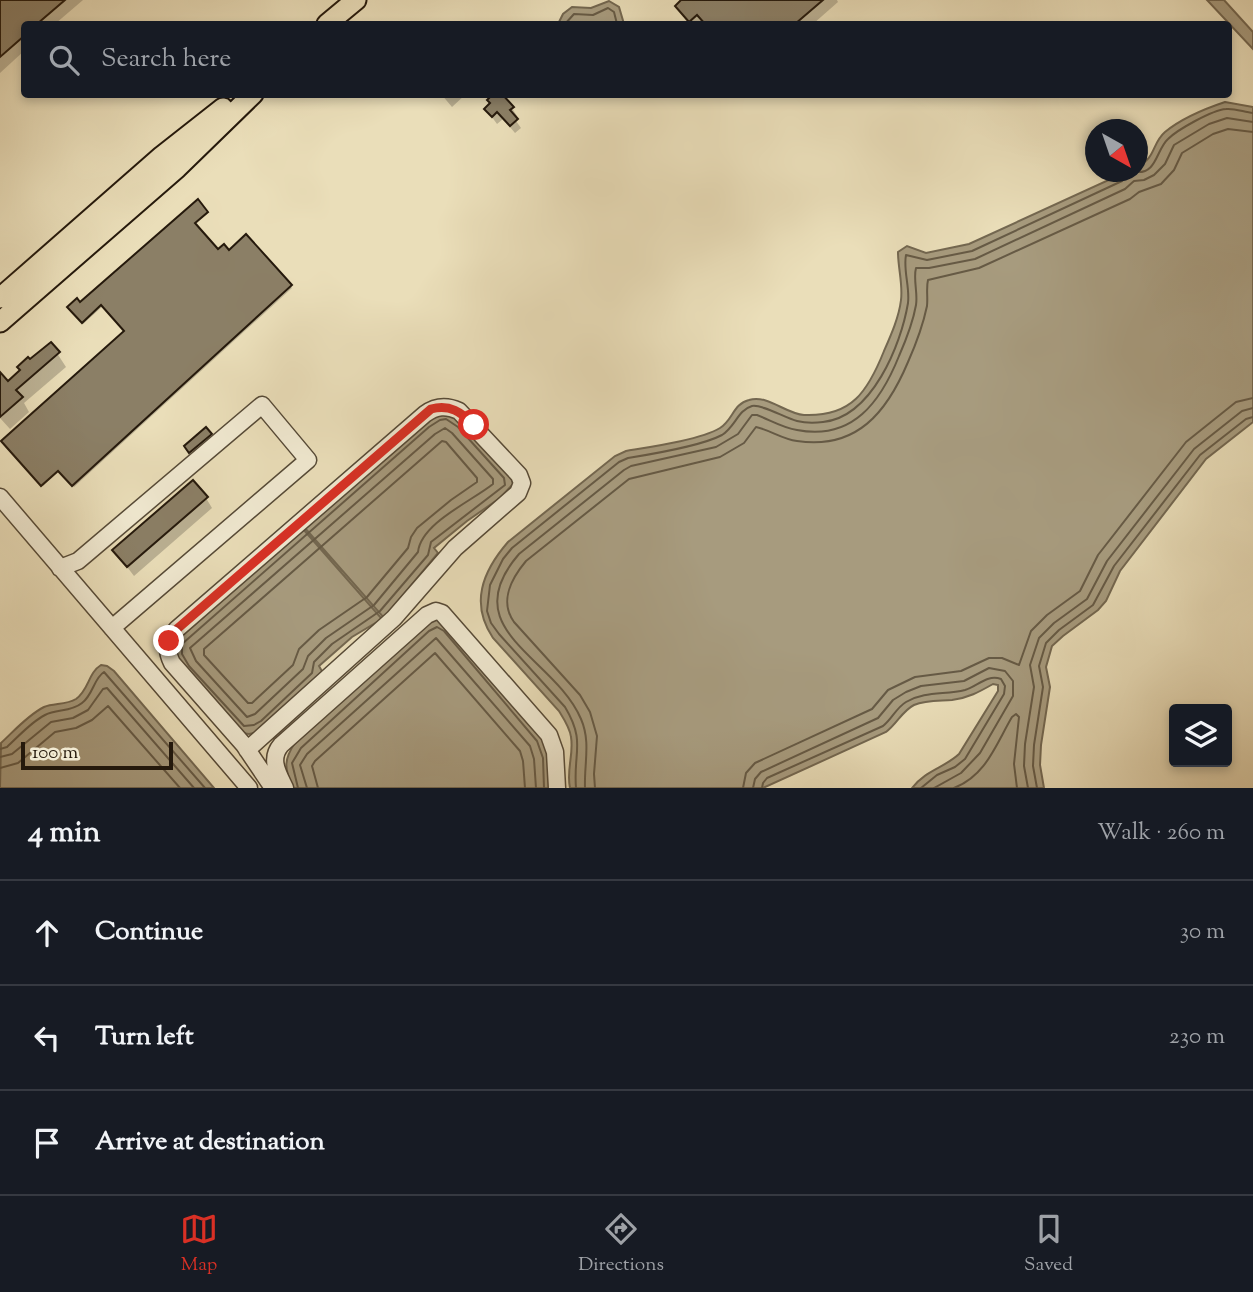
<!DOCTYPE html>
<html lang="en">
<head>
<meta charset="utf-8">
<style>
	body { margin:0; font-family:"Sorts Mill Goudy",serif; background:#20242c; color:#f1f3f6 }
	.controls { position:absolute; right:21px; bottom:21px; display:grid; overflow:hidden; border-radius:7px; box-shadow:0 4px 10px #0003 }
	.controls button { width:63px; height:63px; display:grid; place-items:center; padding:0; border:0; border-bottom:2px solid #363941; background:#171b24; color:#f1f3f6; font:35px sans-serif }
	.compass { position:absolute; left:1085px; top:119px; width:63px; height:63px; border-radius:50%; background:#171b24; box-shadow:0 4px 10px #0003; rotate:140deg }
	.scale { position:absolute; left:21px; bottom:18px; width:152px; box-sizing:border-box; padding-left:7px; border:4px solid #25190c; border-top:0; font-size:19px; line-height:24px; white-space:nowrap; color:#25190c; -webkit-text-stroke:5px #f1ead2; paint-order:stroke }
	.stop { position:absolute; width:21px; height:21px; margin:-16px; border:5px solid #d93025; border-radius:50%; background:#fff }
	.stop.end { background:#d93025; border-color:#fff; box-shadow:0 2px 7px #0008 }
	.list { margin:0; padding:0; list-style:none }
	h2 { display:flex; justify-content:space-between; align-items:center; height:91px; margin:0; padding:0 28px; font-size:30px }
	h2 small { font-size:23px; font-weight:400; color:#9ea1a6 }
	.list li { display:grid; grid-template-columns:46px 1fr auto; gap:21px; align-items:center; box-sizing:border-box; height:105px; padding:0 28px; border-top:2px solid #363941 }
	.list b { display:block; font-size:26px; white-space:nowrap }
	.list em { font-size:23px; font-style:normal; color:#9ea1a6 }
	.icon { flex:none; width:38px; height:38px; fill:none; stroke:currentColor; stroke-width:2; stroke-linecap:round; stroke-linejoin:round }
	.map { position:relative; flex:none; width:1253px; height:788px; overflow:hidden }
	.search { position:absolute; background:#171b24; box-shadow:0 4px 10px #0003; left:21px; right:21px; top:21px; height:77px; display:flex; align-items:center; gap:18px; box-sizing:border-box; padding:0 24px; border-radius:7px; color:#9ea1a6; font-size:26px }
	.sheet { height:406px; background:#171b24 }
	nav { display:flex; justify-content:space-around; align-items:center; box-sizing:border-box; height:98px; border-top:2px solid #363941; background:#171b24; font-size:19px; color:#9ea1a6 }
	nav a { display:grid; justify-items:center; gap:4px }
	nav .on { color:#d93025 }
	.map>svg:first-child { display:block }
	.water { fill:#a79b7e; stroke:#736750; stroke-width:2 }
	.shadow { fill:#0003 }
	.lines { fill:none; stroke-linecap:round; stroke-linejoin:round }
	.shore { stroke:#665a45; stroke-width:2 }
	.building { fill:#8b7f66; stroke:#25190c; stroke-width:2 }
	.minor-casing { stroke:#564a37; stroke-width:19 }
	.major-casing { stroke:#25190c; stroke-width:23 }
	.minor { stroke:#f1ead2; stroke-width:16 }
	.major { stroke:#eadeb9; stroke-width:19 }
	.route { stroke:#d93025; stroke-width:9 }
</style>
</head>
<body>
<div class="map">
<svg width="1253" height="788" viewBox="0 0 1253 788">
	<rect width="100%" height="100%" fill="#eadeb9"/>
	<filter id="stains"><feTurbulence type="fractalNoise" baseFrequency=".00286" numOctaves="4"/><feColorMatrix values="0 0 0 0 .2 0 0 0 0 .09 0 0 0 0 .02 0 0 0 .5 -.17"/></filter>
	<radialGradient id="worn" r=".72"><stop offset=".6" stop-color="#630" stop-opacity="0"/><stop offset="1" stop-color="#630" stop-opacity=".3"/></radialGradient>
	<path class="water" d="M 1207,0 L 1224,0 L 1253,32 L 1253,49 Z
		M 609,1 L 619,7 L 624,24 L 558,24 L 563,14 L 572,7 L 591,8 Z
		M 1225,102 L 1253,107 L 1253,422 L 1206,459 L 1120,571 L 1106,601 L 1098,610 L 1063,636 L 1052,646 L 1046,667 L 1050,687 L 1041,745 L 1040,765 L 1044,788 L 912,788 C 926,770 944,768 959,754 L 998,691 L 998,685 L 993,684 C 979,692 968,698 952,700 C 939,701 926,700 914,705 C 902,711 897,724 886,732 L 763,788 L 570,788 C 566,770 574,755 571,737 C 570,728 564,719 559,711 L 493,638 C 470,604 482,572 508,542 L 615,456 L 626,451 C 650,447 700,440 720,428 C 733,420 733,404 749,400 C 767,394 786,414 804,415 C 852,417 868,391 884,351 C 891,335 899,317 901,300 C 903,284 898,268 898,252 L 907,246 L 926,253 L 969,244 L 1126,172 L 1138,172 L 1138,166 C 1156,158 1152,143 1165,132 C 1182,118 1204,109 1225,102 Z
		M 438,413 L 455,415 L 510,474 L 513,484 L 500,498 L 467,521 L 434,548 L 438,553 L 384,618 L 304,527 Z
		M 303,529 L 382,619 L 352,637 L 319,666 L 323,673 L 258,732 L 249,734 L 242,733 L 175,657 L 176,641 Z
		M 436,619 L 442,621 L 537,730 L 547,747 L 551,788 L 292,788 C 285,769 283,760 295,743 L 425,625 Z
		M 101,665 L 107,666 L 114,671 L 214,788 L 0,788 L 1,743 C 14,731 28,715 44,707 C 54,703 66,705 76,699 C 89,690 88,673 101,665 Z"/>
	<path class="shadow" d="M 0,0 L 83,0 L 55,24 L 24,24 L 24,51 L 0,73 Z
		M 684,0 L 837,0 L 838,2 L 813,24 L 690,24 L 677,6 Z
		M 441,94 L 466,94 L 452,107 Z
		M 512,108 L 517,116 L 514,118 L 521,128 L 515,133 L 503,119 L 497,124 L 486,109 Z
		M 197,202 L 207,214 L 195,225 L 218,251 L 228,252 L 246,236 L 292,288 L 74,487 L 59,471 L 43,486 L 5,443 L 126,332 L 103,306 L 83,324 L 71,309 L 80,304 Z
		M 51,344 L 66,367 L 24,403 L 29,412 L 10,429 L 0,418 L 0,374 L 8,383 Z
		M 205,430 L 211,437 L 191,453 L 186,446 Z
		M 206,498 L 212,508 L 134,576 L 114,550 Z"/>
	<g class="lines">
		<path class="shore" d="M 565,24 L 574,14 L 593,15 L 608,8 L 614,12 L 617,24
			M 1136,172 C 1157,174 1156,150 1168,139 C 1177,130 1212,110 1226,109 C 1234,108 1244,112 1253,113
			M 446,419 L 458,427 L 504,478 L 505,485 L 431,542 L 428,555 L 380,611 L 332,644 L 314,662 L 312,673 L 261,721 L 254,725 L 244,726 L 189,666 L 182,654 L 182,644 L 429,427 L 440,420 Z
			M 445,428 L 452,433 L 493,479 L 493,484 C 472,501 421,523 418,552 L 374,605 L 326,638 L 308,656 L 303,669 L 255,714 L 247,717 L 196,661 L 190,648 L 435,434 Z
			M 442,441 L 446,442 L 477,478 L 477,482 L 451,500 L 417,528 L 411,537 L 408,548 L 367,597 L 319,630 L 299,649 L 293,665 L 252,703 L 248,703 L 204,655 L 204,649 Z
			M 0,749 L 7,747 C 19,736 31,722 45,715 C 57,709 71,712 82,703 C 93,695 94,678 104,672 L 205,788
			M 0,757 L 12,754 L 51,722 L 73,718 L 88,710 L 103,689 L 107,688 L 194,788
			M 0,768 L 18,763 L 55,732 L 76,728 L 92,720 L 108,706 L 180,788
			M 298,788 L 292,763 L 301,748 L 429,631 L 437,627 L 444,631 L 537,741 L 543,758 L 544,788
			M 307,788 L 300,765 L 307,754 L 436,638 L 530,746 L 534,759 L 536,788
			M 318,788 L 312,766 L 315,761 L 435,653 L 520,751 L 523,761 L 525,788
			M 576,788 C 573,752 586,742 565,707 L 499,634 L 491,623 L 487,611 L 490,585 L 503,559 L 512,548 L 619,462 L 628,458 C 653,454 701,446 722,435 C 735,427 738,410 752,406 C 762,404 785,418 797,421 C 805,423 815,423 823,422 C 872,417 901,345 908,303 C 910,287 903,270 906,255 L 927,260 L 972,251 L 1122,181 L 1127,172
			M 585,788 C 584,764 591,742 581,719 C 555,657 453,630 519,554 L 624,470 L 631,466 L 716,447 L 738,434 L 752,415 L 757,415 C 770,420 783,428 797,430 C 853,441 881,401 899,356 C 906,340 913,322 916,305 C 918,293 913,279 916,268 L 929,268 L 975,259 L 1125,189 L 1134,181 L 1144,180 L 1154,175 L 1165,164 L 1174,145 L 1209,124 L 1227,118 L 1253,122
			M 595,788 L 594,774 L 597,736 L 590,712 L 580,695 L 514,622 C 499,601 511,579 526,561 L 629,479 L 720,457 L 744,443 L 756,427 C 770,430 782,439 797,441 C 857,450 887,412 908,362 C 916,344 923,325 927,306 C 928,297 926,288 928,280 L 979,268 L 1130,199 L 1139,192 L 1161,184 L 1174,170 L 1182,153 L 1213,134 L 1228,129 L 1253,132
			M 743,788 L 746,773 L 755,763 L 872,709 L 888,690 L 915,677 L 961,671 L 989,658 L 1002,658 L 1019,665 L 1031,631 L 1047,615 L 1080,591 L 1098,555 L 1186,442 L 1236,402 L 1253,398
			M 753,788 L 755,779 L 761,772 L 878,718 L 893,700 L 906,692 L 921,686 L 964,681 L 989,668 L 1005,671 L 1013,681 L 1013,696 L 980,753 L 961,773 L 934,788
			M 762,788 L 763,783 L 767,778 L 883,726 C 892,719 896,708 906,702 C 925,691 945,695 965,690 C 978,686 987,674 1001,679 L 1005,686 L 1004,694 L 965,759 L 955,767 L 937,775 L 921,788
			M 954,788 C 986,776 996,744 1012,717 L 1016,714 L 1019,717 L 1014,764 L 1017,788
			M 1028,788 L 1024,766 L 1025,744 L 1034,687 L 1030,665 L 1039,638 L 1054,623 L 1087,599 L 1107,561 L 1194,449 L 1242,411 L 1253,408
			M 1037,788 L 1033,766 L 1034,745 L 1043,687 L 1039,666 L 1046,643 L 1059,630 L 1093,605 L 1114,566 L 1200,455 L 1246,419 L 1253,417"/>
	</g>
	<path class="building" d="M 0,0 L 65,0 L 37,24 L 24,24 L 24,36 L 0,57 Z
		M 681,0 L 823,0 L 795,24 L 705,24 L 697,15 L 689,22 L 675,6 Z
		M 493,94 L 502,94 L 514,107 L 510,110 L 518,119 L 510,126 L 497,112 L 492,117 L 484,109 L 490,103 L 487,100 Z
		M 198,199 L 208,212 L 195,223 L 218,249 L 224,244 L 229,250 L 246,234 L 292,285 L 72,486 L 58,471 L 41,486 L 1,441 L 124,331 L 101,305 L 82,323 L 67,307 L 77,298 L 80,302 Z
		M 51,342 L 60,352 L 16,390 L 23,397 L 0,417 L 0,372 L 8,381 L 20,370 L 17,367 L 28,357 L 30,359 Z
		M 206,427 L 212,434 L 189,453 L 184,446 Z
		M 193,480 L 208,497 L 127,567 L 112,550 Z"/>
	<g class="lines">
		<defs>
			<path id="minor" d="M 0,497 L 249,788
				M 60,568 L 78,561 L 262,405 L 308,460 L 112,628
				M 247,750 L 394,618 L 455,548 L 518,493 L 522,483 L 519,475 L 459,411 C 446,405 436,406 425,414 L 177,629 C 167,640 165,649 172,663 L 244,745 L 273,788
				M 285,788 C 278,773 269,759 281,745 L 427,615 L 436,611 L 442,613 L 549,735 L 555,752 L 557,788"/>
			<path id="major" d="M 327,24 L 356,0
				M 0,298 L 162,156 L 223,108
				M 0,322 L 177,168 L 253,94"/>
		</defs>
		<use href="#minor" class="minor-casing"/>
		<use href="#major" class="major-casing"/>
		<use href="#minor" class="minor"/>
		<use href="#major" class="major"/>
	</g>
	<g class="lines">
		<path class="route" d="M 169,641 L 177,629 L 431,409 C 450,404 461,412 474,425"/>
	</g>
	<rect width="100%" height="100%" filter="url(#stains)"/>
	<rect width="100%" height="100%" fill="url(#worn)"/>
</svg>
<div class="controls">
<button><svg class="icon" aria-label="layers" viewBox="0 0 24 24"><path d="M12 4l9 5-9 5-9-5zM3 14l9 5 9-5"/></svg></button>
</div>
<svg class="compass" viewBox="-18 -18 36 36"><path d="M0-13l5 13h-10z" fill="#e53935"/><path d="M0 13l5-13h-10z" fill="#9ea1a6"/></svg>
<div class="scale">100 m</div>
<div class="stop" style="left:474px;top:425px"></div>
<div class="stop end" style="left:169px;top:641px"></div>
<div class="search"><svg class="icon" aria-label="search" viewBox="0 0 24 24"><circle cx="10" cy="10" r="6"/><path d="M15 15l6 6"/></svg>Search here</div>
</div>
<section class="sheet">
<h2>4 min<small>Walk · 260 m</small></h2>
<ul class="list">
<li><svg class="icon" aria-label="ahead" viewBox="0 0 24 24"><path d="M12 20V5M6 11l6-6 6 6"/></svg><div><b>Continue</b></div><em>30 m</em></li>
<li><svg class="icon" aria-label="left" viewBox="0 0 24 24"><path d="M17 20v-9H6M10 6l-5 5 5 5"/></svg><div><b>Turn left</b></div><em>230 m</em></li>
<li><svg class="icon" aria-label="arrive" viewBox="0 0 24 24"><path d="M6 21V4h12l-3 4 3 4H6"/></svg><div><b>Arrive at destination</b></div></li>
</ul>
</section>
<nav>
<a class="on"><svg class="icon" aria-label="map" viewBox="0 0 24 24"><path d="M3 6l6-2 6 2 6-2v14l-6 2-6-2-6 2zM9 4v14M15 6v14"/></svg>Map</a>
<a><svg class="icon" aria-label="directions" viewBox="0 0 24 24"><path d="M12 3l9 9-9 9-9-9zM9 14v-3h6M13 9l2 2-2 2"/></svg>Directions</a>
<a><svg class="icon" aria-label="saved" viewBox="0 0 24 24"><path d="M7 4h10v16l-5-4-5 4z"/></svg>Saved</a>
</nav>
</body>
</html>
